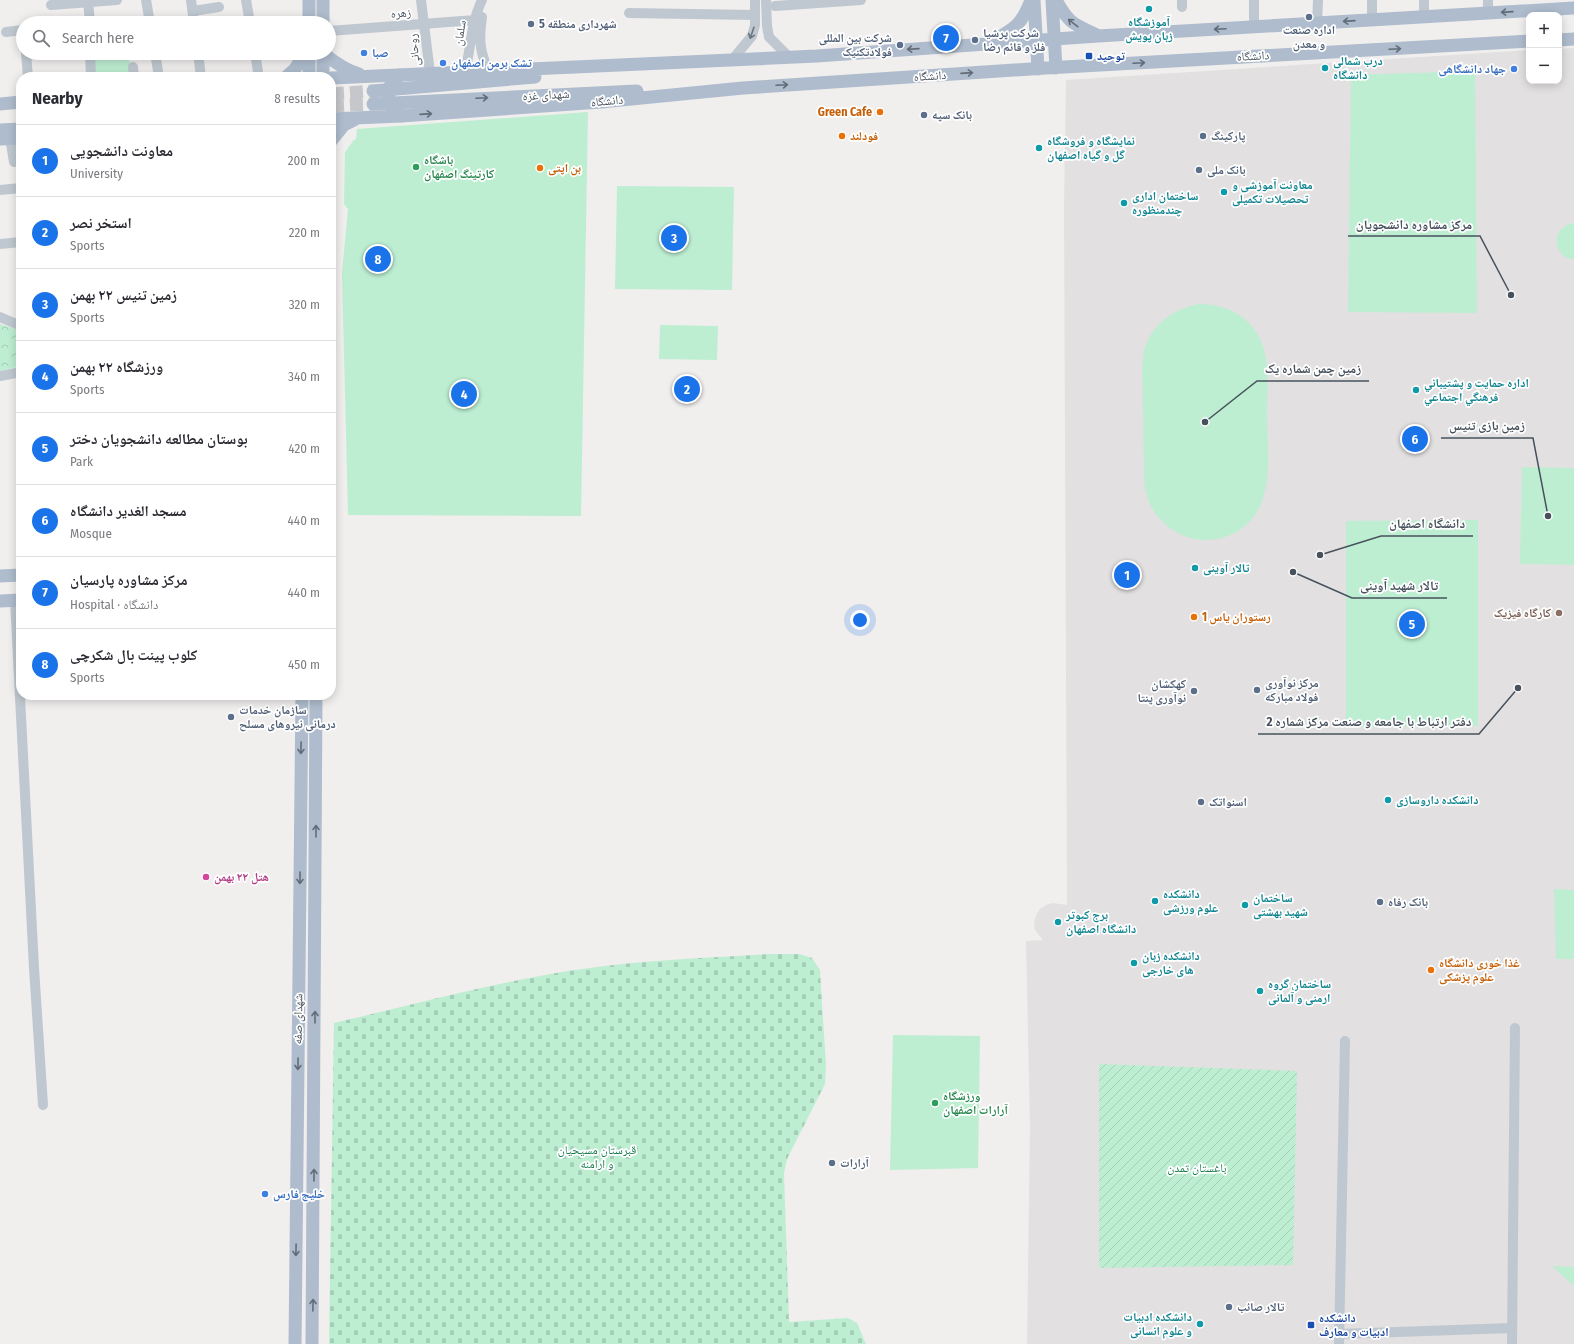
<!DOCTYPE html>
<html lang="en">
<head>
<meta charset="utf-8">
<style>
	body { margin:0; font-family:"Fira Sans Condensed","Noto Naskh Arabic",sans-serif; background:#f7f7f7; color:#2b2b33 }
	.controls { position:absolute; right:12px; top:12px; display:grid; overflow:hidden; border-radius:8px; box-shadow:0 2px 10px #0003 }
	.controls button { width:36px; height:36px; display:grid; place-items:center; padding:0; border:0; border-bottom:1px solid #e1e1e2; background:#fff; color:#2b2b33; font:20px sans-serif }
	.you { position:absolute; left:860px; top:620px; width:14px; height:14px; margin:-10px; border:3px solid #fff; border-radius:50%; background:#1a73e8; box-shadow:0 0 0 6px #1a73e833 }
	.badge { display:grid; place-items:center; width:26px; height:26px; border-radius:50%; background:#1a73e8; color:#fff; font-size:13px; font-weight:700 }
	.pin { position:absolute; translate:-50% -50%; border:2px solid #fff; box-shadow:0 1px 4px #0006 }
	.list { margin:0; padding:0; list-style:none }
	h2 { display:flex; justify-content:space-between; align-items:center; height:52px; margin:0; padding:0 16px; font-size:17px }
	h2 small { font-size:13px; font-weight:400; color:#7c7c81 }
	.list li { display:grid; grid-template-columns:26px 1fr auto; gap:12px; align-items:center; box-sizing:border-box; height:72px; padding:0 16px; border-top:1px solid #e1e1e2 }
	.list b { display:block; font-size:15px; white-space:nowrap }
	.list p { margin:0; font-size:13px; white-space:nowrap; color:#7c7c81 }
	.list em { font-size:13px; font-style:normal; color:#7c7c81 }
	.icon { flex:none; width:22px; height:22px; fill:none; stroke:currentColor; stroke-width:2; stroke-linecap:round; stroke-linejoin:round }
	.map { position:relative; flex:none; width:1574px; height:1344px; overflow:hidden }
	.search { position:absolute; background:#fff; box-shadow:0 2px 10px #0003; left:16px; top:16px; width:320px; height:44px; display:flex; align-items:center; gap:10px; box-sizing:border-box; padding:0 14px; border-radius:22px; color:#7c7c81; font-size:15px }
	.panel { position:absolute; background:#fff; box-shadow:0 2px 10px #0003; left:16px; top:72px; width:320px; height:628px; border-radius:16px }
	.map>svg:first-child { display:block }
	.education { fill:#e2e0e0 }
	.green { fill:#bdeed2 }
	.forest { fill:url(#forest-crowns) }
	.cemetery { fill:url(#cemetery-stones) }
	.garden { fill:url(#garden-furrows) }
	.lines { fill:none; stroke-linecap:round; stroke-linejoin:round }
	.major-tunnel { stroke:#c6c7ca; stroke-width:13; stroke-dasharray:13 6; stroke-linecap:butt }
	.minor { stroke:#bfc8d0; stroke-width:10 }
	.major { stroke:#aebccd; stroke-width:13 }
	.major-bridge { stroke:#aebccd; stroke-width:13 }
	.oneway { stroke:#616c78 }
	.oneway2 { stroke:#6b757f }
	.culture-dot { fill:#0f9aa8; stroke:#fff; stroke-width:1.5 }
	.service-dot { fill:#5c6f8a; stroke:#fff; stroke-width:1.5 }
	.shop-dot { fill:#3f7fe0; stroke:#fff; stroke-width:1.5 }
	.transit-dot { fill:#1a4fb4; stroke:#fff; stroke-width:1.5 }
	.food-dot { fill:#e8710a; stroke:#fff; stroke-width:1.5 }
	.leisure-dot { fill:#2e9e5b; stroke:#fff; stroke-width:1.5 }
	.education-dot { fill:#8d6e63; stroke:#fff; stroke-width:1.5 }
	.hotel-dot { fill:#d1479c; stroke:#fff; stroke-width:1.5 }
	.labels { text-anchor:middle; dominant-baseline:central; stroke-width:3.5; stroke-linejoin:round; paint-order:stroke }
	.street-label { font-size:12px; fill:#47515c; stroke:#fff }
	.culture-label { font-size:12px; font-weight:bold; fill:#0d838f; stroke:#fff; text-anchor:start }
	.service-label { font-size:12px; font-weight:bold; fill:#4e5e75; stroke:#fff; text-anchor:start }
	.shop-label { font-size:12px; font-weight:bold; fill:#366cbe; stroke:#fff; text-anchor:start }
	.transit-label { font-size:12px; font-weight:bold; fill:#164399; stroke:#fff; text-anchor:start }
	.food-label { font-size:12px; font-weight:bold; fill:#c56008; stroke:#fff; text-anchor:start }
	.leisure-label { font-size:12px; font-weight:bold; fill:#27864d; stroke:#fff; text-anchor:start }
	.education-label { font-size:12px; font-weight:bold; fill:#785e54; stroke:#fff; text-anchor:end }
	.hotel-label { font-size:12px; font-weight:bold; fill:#b23c85; stroke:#fff; text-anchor:start }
	.park-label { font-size:12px; fill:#187c4f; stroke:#fff }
	.leader { fill:none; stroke:#47515c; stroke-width:1.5 }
	.callout-dot { fill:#47515c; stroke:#fff; stroke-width:1.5 }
	.callout-label { font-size:13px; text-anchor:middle; font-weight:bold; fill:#47515c; stroke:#fff; stroke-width:3.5; stroke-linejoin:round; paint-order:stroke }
</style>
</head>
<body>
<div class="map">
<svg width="1574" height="1344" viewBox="0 0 1574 1344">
	<defs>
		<pattern id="forest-crowns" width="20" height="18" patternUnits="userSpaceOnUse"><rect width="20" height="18" fill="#bdeed2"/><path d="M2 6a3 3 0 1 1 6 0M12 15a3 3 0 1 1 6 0" fill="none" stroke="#a4ceb7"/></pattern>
		<pattern id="cemetery-stones" width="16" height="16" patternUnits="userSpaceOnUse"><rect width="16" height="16" fill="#bdeed2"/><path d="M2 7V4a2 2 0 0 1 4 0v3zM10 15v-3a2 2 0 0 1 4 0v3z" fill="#a4ceb7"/></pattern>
		<pattern id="garden-furrows" width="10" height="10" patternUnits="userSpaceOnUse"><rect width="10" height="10" fill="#bdeed2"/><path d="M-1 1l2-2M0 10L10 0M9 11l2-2" fill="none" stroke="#a4ceb7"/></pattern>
	</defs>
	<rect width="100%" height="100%" fill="#f1eeee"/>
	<path class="education" d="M 1574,48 L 1574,1344 L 1027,1344 L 1030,1125 L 1026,941 L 1043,940 L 1035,930 L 1034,923 L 1036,915 L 1040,909 L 1046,905 L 1053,903 L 1067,905 L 1064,207 L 1066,80 L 1529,50 L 1529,81 L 1559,81 L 1559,49 Z"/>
	<path class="green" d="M 129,56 L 131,77 L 93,77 L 92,59 Z
		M 1475,71 L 1477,313 L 1348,312 L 1351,75 Z
		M 588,112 L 581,516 L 348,515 L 342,273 L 348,209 L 344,204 L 345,152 L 353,141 L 356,139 L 357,129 Z
		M 617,186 L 734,187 L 732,290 L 615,289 Z
		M 1574,223 L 1574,260 C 1551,256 1551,226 1574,223 Z
		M 1199,304 C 1223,304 1245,313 1258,335 C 1271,357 1267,388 1267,412 C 1267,458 1279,518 1225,537 C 1210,542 1192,541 1178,533 C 1157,522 1146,503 1144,480 C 1144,455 1143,431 1143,406 C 1143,390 1141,373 1143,357 C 1147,328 1171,309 1199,304 Z
		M 660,325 L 718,326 L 717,360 L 659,359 Z
		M 1522,467 L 1574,468 L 1574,565 L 1520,564 Z
		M 1478,520 L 1478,726 L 1346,727 L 1346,521 Z
		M 1554,889 L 1574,890 L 1574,959 L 1556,959 Z
		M 893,1035 L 980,1036 L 978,1168 L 890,1170 Z
		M 1552,1266 L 1574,1267 L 1574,1286 Z"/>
	<path class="forest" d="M 0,324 L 21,331 L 21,366 L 0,371 Z"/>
	<path class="cemetery" d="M 766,954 L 799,954 L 812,958 L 820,970 L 822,1004 L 826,1064 L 825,1084 L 787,1159 L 784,1173 L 789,1322 L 848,1318 L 857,1323 L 866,1344 L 329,1344 L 334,1023 C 416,1004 499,981 582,969 C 643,960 705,958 766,954 Z"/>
	<path class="garden" d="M 1099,1064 L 1297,1071 L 1293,1265 L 1099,1268 Z"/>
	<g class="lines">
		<path class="major-tunnel" d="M 331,94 L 373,91
			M 331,106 L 373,104"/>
		<path class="minor" d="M 88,0 L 90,23
			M 146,0 L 150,23
			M 191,0 L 194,23
			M 246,0 L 250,23
			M 421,0 L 430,73
			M 766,0 L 767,26 L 769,37 L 789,57
			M 51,5 L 117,0
			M 775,6 L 861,0
			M 1182,7 L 1182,0
			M 193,11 L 219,7
			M 629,13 L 755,15
			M 1488,13 L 1488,0
			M 482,17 C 479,37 479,52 489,71
			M 1424,17 L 1424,0
			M 1372,20 L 1372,0
			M 1317,23 L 1318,0
			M 1254,27 L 1254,0
			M 329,31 L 475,20
			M 6,32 L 23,30
			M 26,53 L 28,77
			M 90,53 L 91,77
			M 155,53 L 159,77
			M 198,53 L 201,77
			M 255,53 L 258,72
			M 732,60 L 752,36 L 755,25 L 755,0
			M 133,67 L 134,77
			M 465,72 C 471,48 471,22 482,0
			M 10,138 L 14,162
			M 0,190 L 21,188
			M 0,244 L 21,242
			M 0,317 L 21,326
			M 0,376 L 21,372
			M 15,600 L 34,968 L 43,1105
			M 1339,1334 L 1512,1328
			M 1339,1344 L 1345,1041
			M 1512,1344 L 1515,1028"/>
		<path class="major" d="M 1034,0 L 1038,69
			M 1052,0 L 1056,68
			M 1056,0 C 1069,24 1074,24 1097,35
			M 309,23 L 309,0
			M 323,23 L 323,0
			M 1559,40 L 1574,39
			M 989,43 C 1013,29 1021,27 1031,0
			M 309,53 L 309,77
			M 323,53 C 334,62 345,70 359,74
			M 323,53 L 323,77
			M 286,77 L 295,69 L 305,53
			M 331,78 L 817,56 L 1098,36 L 1574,8
			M 373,91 L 535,77
			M 0,104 L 21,102
			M 373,104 L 637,91
			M 331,119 L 401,116 L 601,102 L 743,88 L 1046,68 L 1529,41
			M 0,130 L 21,129
			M 0,139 L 21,138
			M 331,141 L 344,125 L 356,119
			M 0,576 L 21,575
			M 0,601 L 21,600
			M 295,1344 L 302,695
			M 312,1344 L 316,695"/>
		<path class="major-bridge" d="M 400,75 L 390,86 L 389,97 L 392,107 L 401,116"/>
	</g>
	<defs><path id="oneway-shaft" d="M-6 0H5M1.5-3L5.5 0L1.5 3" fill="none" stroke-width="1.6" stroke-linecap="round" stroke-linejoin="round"/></defs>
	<g class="oneway">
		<use href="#oneway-shaft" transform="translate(1507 12) rotate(176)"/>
		<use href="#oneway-shaft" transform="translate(1349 21) rotate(176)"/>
		<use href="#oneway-shaft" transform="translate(1073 23) rotate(-142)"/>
		<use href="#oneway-shaft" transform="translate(1220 29) rotate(177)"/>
		<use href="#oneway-shaft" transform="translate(913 49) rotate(176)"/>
		<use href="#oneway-shaft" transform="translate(1395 49) rotate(-3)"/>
		<use href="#oneway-shaft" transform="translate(1139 63) rotate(-3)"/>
		<use href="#oneway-shaft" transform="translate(967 73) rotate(-4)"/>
		<use href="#oneway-shaft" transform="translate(782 85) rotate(-3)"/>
		<use href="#oneway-shaft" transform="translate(482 98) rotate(-3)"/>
		<use href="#oneway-shaft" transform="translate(426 114) rotate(-4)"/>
		<use href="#oneway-shaft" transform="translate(301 748) rotate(91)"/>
		<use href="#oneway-shaft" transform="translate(316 831) rotate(-90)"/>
		<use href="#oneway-shaft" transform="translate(300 878) rotate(91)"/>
		<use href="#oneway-shaft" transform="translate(315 1017) rotate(-90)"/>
		<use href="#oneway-shaft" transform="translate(298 1064) rotate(91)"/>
		<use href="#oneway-shaft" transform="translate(314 1175) rotate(-90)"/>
		<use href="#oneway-shaft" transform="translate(296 1250) rotate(91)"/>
		<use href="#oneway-shaft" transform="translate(313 1305) rotate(-89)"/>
	</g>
	<use class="oneway2" href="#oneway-shaft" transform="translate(752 33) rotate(109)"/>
	<g class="culture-dot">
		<circle cx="1149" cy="9" r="4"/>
		<circle cx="1325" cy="68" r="4"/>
		<circle cx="1039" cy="148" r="4"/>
		<circle cx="1224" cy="192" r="4"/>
		<circle cx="1124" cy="203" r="4"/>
		<circle cx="1416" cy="390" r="4"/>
		<circle cx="1195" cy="568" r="4"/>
		<circle cx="1388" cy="800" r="4"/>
		<circle cx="1155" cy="901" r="4"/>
		<circle cx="1245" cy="905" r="4"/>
		<circle cx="1058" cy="922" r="4"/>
		<circle cx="1134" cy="963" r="4"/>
		<circle cx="1260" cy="991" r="4"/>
		<circle cx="1200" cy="1324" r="4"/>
	</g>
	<g class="service-dot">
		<circle cx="1309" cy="17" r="4"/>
		<circle cx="531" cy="24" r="4"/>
		<circle cx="975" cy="40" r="4"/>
		<circle cx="900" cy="45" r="4"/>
		<circle cx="924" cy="115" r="4"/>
		<circle cx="1203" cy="136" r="4"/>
		<circle cx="1199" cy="170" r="4"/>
		<circle cx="1257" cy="690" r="4"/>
		<circle cx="1194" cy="691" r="4"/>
		<circle cx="231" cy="717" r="4"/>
		<circle cx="1201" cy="802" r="4"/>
		<circle cx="1380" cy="902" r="4"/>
		<circle cx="832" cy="1163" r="4"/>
		<circle cx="1229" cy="1307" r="4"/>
	</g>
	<g class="shop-dot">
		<circle cx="364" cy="53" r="4"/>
		<circle cx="443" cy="63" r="4"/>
		<circle cx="1514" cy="69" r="4"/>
		<circle cx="265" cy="1194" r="4"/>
	</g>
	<g class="transit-dot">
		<rect x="1085" y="52" width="8" height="8" rx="2"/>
		<rect x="1307" y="1321" width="8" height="8" rx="2"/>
	</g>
	<g class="food-dot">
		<circle cx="880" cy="112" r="4"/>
		<circle cx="842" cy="136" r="4"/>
		<circle cx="540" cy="168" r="4"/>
		<circle cx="1194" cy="617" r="4"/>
		<circle cx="1431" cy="970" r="4"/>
	</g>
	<g class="leisure-dot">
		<circle cx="416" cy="167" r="4"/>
		<circle cx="935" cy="1103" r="4"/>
	</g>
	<circle class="education-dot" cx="1559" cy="613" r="4"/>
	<circle class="hotel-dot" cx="206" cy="877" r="4"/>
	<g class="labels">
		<g class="street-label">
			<text transform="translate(401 13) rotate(-4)">زهره</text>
			<text transform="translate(460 33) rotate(-81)">سلمان</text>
			<text transform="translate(414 50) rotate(-96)">روحانی</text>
			<text transform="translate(1253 56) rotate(-3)">دانشگاه</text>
			<text transform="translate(930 76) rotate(-4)">دانشگاه</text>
			<text transform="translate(546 95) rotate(-3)">شهدای غزه</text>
			<text transform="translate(607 101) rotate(-5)">دانشگاه</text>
			<text transform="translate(298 1019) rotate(-89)">شهدای صفه</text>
		</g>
		<g class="culture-label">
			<text x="1149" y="22" text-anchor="middle">آموزشگاه<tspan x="1149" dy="14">زبان پویش</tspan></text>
			<text x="1333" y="61">درب شمالی<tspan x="1333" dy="14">دانشگاه</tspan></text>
			<text x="1047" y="141">نمایشگاه و فروشگاه<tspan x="1047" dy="14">گل و گیاه اصفهان</tspan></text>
			<text x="1232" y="185">معاونت آموزشی و<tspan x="1232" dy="14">تحصیلات تکمیلی</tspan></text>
			<text x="1132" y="196">ساختمان اداری<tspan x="1132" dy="14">چندمنظوره</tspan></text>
			<text x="1424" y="383">اداره حمايت و پشتيباني<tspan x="1424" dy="14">فرهنگي اجتماعي</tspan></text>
			<text x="1203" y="568">تالار آوینی</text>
			<text x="1396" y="800">دانشکده داروسازی</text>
			<text x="1163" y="894">دانشکده<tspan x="1163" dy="14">علوم ورزشی</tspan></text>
			<text x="1253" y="898">ساختمان<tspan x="1253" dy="14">شهید بهشتی</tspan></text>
			<text x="1066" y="915">برج کبوتر<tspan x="1066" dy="14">دانشگاه اصفهان</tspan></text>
			<text x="1142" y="956">دانشکده زبان<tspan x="1142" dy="14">های خارجی</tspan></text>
			<text x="1268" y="984">ساختمان گروه<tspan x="1268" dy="14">ارمنی و آلمانی</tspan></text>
			<text x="1192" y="1317" text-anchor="end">دانشکده ادبیات<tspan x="1192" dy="14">و علوم انسانی</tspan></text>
		</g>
		<g class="service-label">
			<text x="539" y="24">شهرداری منطقه 5</text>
			<text x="1309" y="30" text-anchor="middle">اداره صنعت<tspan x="1309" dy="14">و معدن</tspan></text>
			<text x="983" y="33">شرکت پرشیا<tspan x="983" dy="14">فلز و قائم رضا</tspan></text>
			<text x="892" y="38" text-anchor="end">شرکت بین المللی<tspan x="892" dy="14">فولادتکنیک</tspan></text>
			<text x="932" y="115">بانک سپه</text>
			<text x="1211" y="136">پارکینگ</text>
			<text x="1207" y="170">بانک ملی</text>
			<text x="1265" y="683">مرکز نوآوری<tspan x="1265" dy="14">فولاد مبارکه</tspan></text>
			<text x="1186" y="684" text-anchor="end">کهکشان<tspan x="1186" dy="14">نوآوری پنتا</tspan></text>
			<text x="239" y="710">سازمان خدمات<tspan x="239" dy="14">درمانی نیروهای مسلح</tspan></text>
			<text x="1209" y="802">اسنواتک</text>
			<text x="1388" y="902">بانک رفاه</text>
			<text x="840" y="1163">آرارات</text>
			<text x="1237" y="1307">تالار صائب</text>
		</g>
		<g class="shop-label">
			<text x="372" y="53">صبا</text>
			<text x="451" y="63">تشک برمن اصفهان</text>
			<text x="1506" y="69" text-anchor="end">جهاد دانشگاهی</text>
			<text x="273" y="1194">خلیج فارس</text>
		</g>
		<g class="transit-label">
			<text x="1097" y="56">توحید</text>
			<text x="1319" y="1318">دانشکده<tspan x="1319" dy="14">ادبیات و معارف</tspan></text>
		</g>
		<g class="food-label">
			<text x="872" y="112" text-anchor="end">Green Cafe</text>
			<text x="850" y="136">فودلند</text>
			<text x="548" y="168">بن اپتی</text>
			<text x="1202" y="617">رستوران یاس 1</text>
			<text x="1439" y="963">غذا خوری دانشگاه<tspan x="1439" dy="14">علوم پزشکی</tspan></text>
		</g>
		<g class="leisure-label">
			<text x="424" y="160">باشگاه<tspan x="424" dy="14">کارتینگ اصفهان</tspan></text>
			<text x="943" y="1096">ورزشگاه<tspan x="943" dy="14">آرارات اصفهان</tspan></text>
		</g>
		<g class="education-label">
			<text x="1551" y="613">کارگاه فیزیک</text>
		</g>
		<g class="hotel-label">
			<text x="214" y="877">هتل ۲۲ بهمن</text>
		</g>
		<g class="park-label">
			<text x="597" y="1150">قبرستان مسیحیان<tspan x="597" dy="14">و ارامنه</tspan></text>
			<text x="1197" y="1168">باغستان تمدن</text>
		</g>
	</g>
	<path class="leader" d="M1511 295L1480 236H1348M1205 422L1257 381H1369M1548 516L1533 438H1441M1320 555L1381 536H1473M1293 572L1352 598H1447M1518 688L1479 734H1258"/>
	<g class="callout-dot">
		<circle cx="1511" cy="295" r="4"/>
		<circle cx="1205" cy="422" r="4"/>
		<circle cx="1548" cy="516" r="4"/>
		<circle cx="1320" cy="555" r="4"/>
		<circle cx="1293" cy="572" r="4"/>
		<circle cx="1518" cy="688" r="4"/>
	</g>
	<g class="callout-label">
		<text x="1414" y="229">مرکز مشاوره دانشجویان</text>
		<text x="1313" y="373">زمین چمن شماره یک</text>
		<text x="1487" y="430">زمین بازی تنیس</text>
		<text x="1427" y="528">دانشگاه اصفهان</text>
		<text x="1399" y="590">تالار شهید آوینی</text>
		<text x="1369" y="726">دفتر ارتباط با جامعه و صنعت مرکز شماره 2</text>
	</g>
</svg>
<div class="controls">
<button>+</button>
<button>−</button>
</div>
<div class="you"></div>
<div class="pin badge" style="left:1127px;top:575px">1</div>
<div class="pin badge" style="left:687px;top:389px">2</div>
<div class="pin badge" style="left:674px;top:238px">3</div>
<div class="pin badge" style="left:464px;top:394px">4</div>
<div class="pin badge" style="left:1412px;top:624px">5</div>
<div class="pin badge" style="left:1415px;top:439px">6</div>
<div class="pin badge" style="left:946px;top:38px">7</div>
<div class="pin badge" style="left:378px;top:259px">8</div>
<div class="search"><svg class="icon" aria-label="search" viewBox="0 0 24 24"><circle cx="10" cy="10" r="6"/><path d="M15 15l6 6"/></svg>Search here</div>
<section class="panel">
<h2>Nearby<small>8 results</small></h2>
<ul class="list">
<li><span class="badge">1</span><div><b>معاونت دانشجویی</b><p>University</p></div><em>200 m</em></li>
<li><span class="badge">2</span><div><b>استخر نصر</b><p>Sports</p></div><em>220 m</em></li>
<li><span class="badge">3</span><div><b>زمین تنیس ۲۲ بهمن</b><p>Sports</p></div><em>320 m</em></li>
<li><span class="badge">4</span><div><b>ورزشگاه ۲۲ بهمن</b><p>Sports</p></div><em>340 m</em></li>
<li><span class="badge">5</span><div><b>بوستان مطالعه دانشجویان دختر</b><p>Park</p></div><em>420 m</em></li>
<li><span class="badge">6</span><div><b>مسجد الغدیر دانشگاه</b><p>Mosque</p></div><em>440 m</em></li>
<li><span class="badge">7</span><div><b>مرکز مشاوره پارسیان</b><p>Hospital · دانشگاه</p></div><em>440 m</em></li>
<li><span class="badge">8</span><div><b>کلوب پینت بال شکرچی</b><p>Sports</p></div><em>450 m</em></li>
</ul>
</section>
</div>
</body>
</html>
